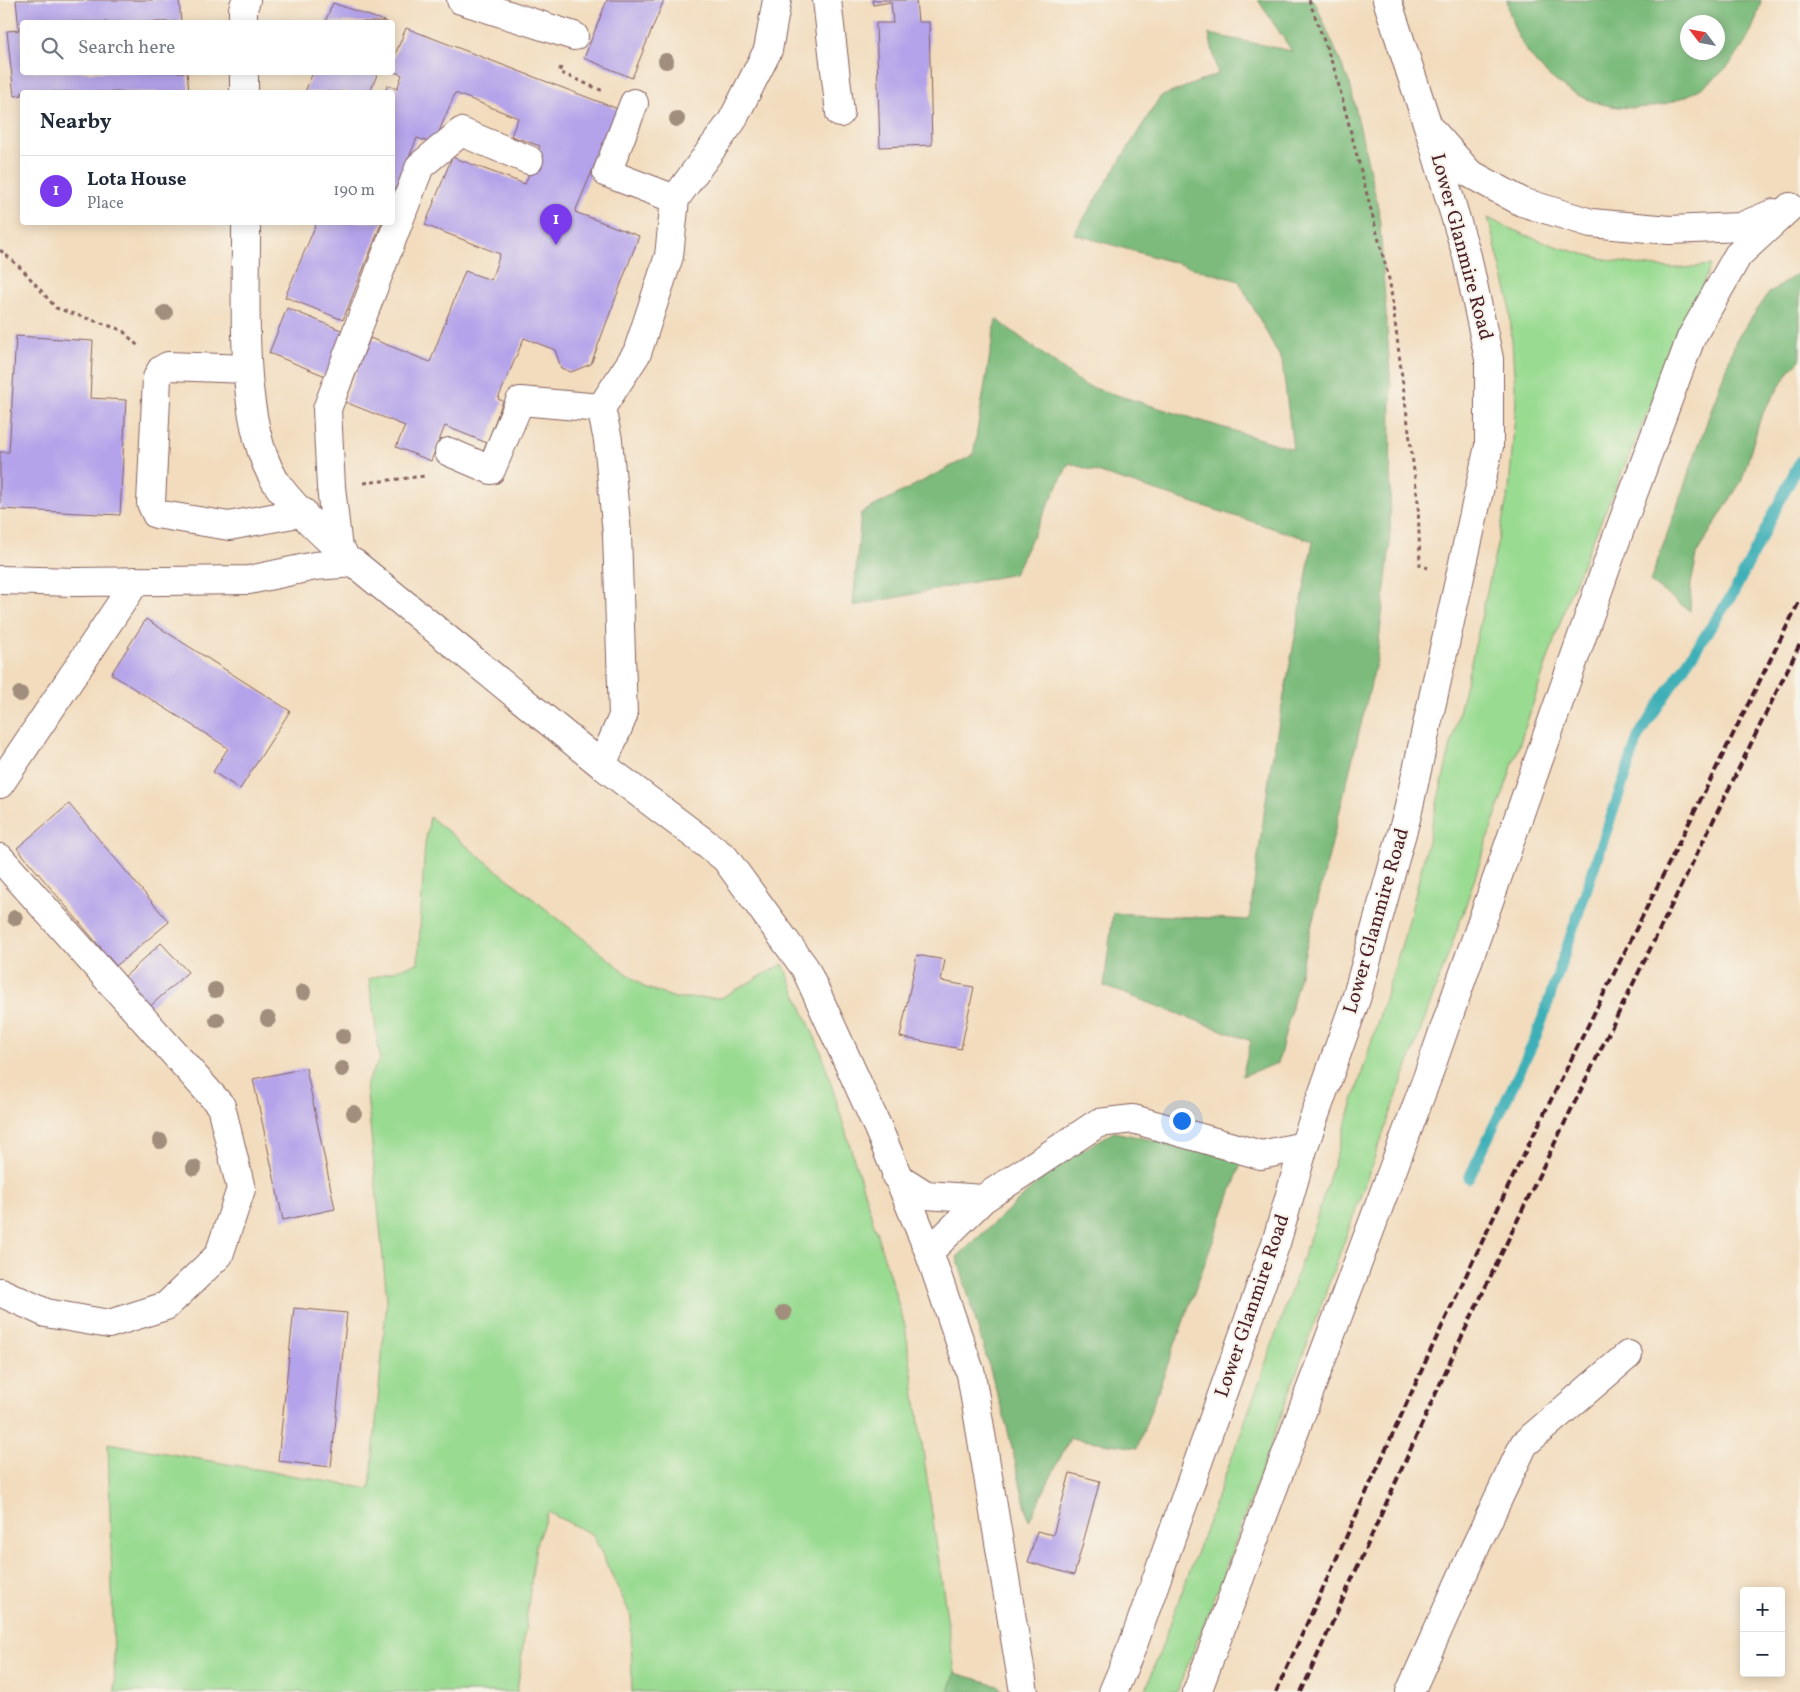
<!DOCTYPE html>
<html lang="en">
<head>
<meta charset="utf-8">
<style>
	body { margin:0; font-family:Vollkorn,serif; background:#f6f6f7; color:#1f2937 }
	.controls { position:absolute; right:15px; bottom:15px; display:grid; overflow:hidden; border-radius:5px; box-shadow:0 2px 12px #0003 }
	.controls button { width:45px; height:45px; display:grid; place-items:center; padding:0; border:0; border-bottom:1px solid #e0e1e3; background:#fff; color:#1f2937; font:25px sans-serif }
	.compass { position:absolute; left:1680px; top:15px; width:45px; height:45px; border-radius:50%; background:#fff; box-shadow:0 2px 12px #0003; rotate:302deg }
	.you { position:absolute; left:1181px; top:1120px; width:18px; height:18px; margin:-12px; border:4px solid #fff; border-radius:50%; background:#1a73e8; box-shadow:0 0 0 8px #1a73e833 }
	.badge { display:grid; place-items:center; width:32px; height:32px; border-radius:50%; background:#7c3aed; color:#fff; font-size:16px; font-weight:700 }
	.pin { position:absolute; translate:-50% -41px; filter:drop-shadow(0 1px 2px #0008) }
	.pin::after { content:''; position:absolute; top:26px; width:18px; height:15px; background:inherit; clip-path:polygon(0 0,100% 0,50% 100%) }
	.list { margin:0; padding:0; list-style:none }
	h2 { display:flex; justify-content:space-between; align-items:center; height:65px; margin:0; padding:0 20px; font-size:21px }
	h2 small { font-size:16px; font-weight:400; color:#747a83 }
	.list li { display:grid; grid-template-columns:32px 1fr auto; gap:15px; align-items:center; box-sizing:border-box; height:70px; padding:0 20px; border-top:1px solid #e0e1e3 }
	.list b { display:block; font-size:19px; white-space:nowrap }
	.list p { margin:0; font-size:16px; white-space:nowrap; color:#747a83 }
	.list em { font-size:16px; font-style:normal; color:#747a83 }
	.icon { flex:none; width:28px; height:28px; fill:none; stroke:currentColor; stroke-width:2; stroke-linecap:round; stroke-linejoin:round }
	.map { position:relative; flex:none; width:1800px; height:1692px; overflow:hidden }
	.search { position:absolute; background:#fff; box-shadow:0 2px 12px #0003; left:20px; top:20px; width:375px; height:55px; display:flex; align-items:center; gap:12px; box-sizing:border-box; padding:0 18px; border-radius:5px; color:#747a83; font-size:19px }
	.panel { position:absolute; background:#fff; box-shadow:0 2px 12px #0003; left:20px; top:90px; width:375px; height:135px; border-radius:5px }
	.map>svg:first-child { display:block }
	.green { fill:#9adb92; stroke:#727d5e }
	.forest { fill:#7bbb7c; stroke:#626d54; fill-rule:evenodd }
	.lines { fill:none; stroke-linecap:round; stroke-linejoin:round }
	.stream { stroke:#40b0b8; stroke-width:11 }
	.building { fill:#b4a3ea }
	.minor-casing { stroke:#85615e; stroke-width:30 }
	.highway-casing { stroke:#85615e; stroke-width:30 }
	.path { stroke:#85615e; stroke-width:3; stroke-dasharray:4 4; stroke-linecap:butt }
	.minor { stroke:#fff; stroke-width:28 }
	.highway { stroke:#fff; stroke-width:28 }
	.rail { stroke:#4a1f2b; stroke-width:4; stroke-dasharray:8 4; stroke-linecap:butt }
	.tree { fill:#a18e7b }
	.labels { text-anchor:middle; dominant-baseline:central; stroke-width:4; stroke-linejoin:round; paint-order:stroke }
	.street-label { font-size:20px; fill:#4a1f2b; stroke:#f7f3e8 }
</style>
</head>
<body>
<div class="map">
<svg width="1800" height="1692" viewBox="0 0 1800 1692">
	<rect width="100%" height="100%" fill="#f7f3e8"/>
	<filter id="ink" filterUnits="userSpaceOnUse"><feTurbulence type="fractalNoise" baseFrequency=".02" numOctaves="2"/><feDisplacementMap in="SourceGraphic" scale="10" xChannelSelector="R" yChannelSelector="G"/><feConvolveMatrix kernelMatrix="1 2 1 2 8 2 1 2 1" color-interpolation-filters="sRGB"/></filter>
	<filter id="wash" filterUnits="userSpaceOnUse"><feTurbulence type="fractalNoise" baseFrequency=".0096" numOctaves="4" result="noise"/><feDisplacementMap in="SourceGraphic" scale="20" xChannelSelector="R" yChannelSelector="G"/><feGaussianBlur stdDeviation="1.12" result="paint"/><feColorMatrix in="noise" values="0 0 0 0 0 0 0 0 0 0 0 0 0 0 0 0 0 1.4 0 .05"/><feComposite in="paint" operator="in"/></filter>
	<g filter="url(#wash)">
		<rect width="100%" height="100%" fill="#f2dcbd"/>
		<path class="green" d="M 1488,218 C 1545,247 1605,263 1669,268 C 1683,269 1698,266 1711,265 L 1570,593 L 1462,916 L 1224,1573 L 1177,1692 L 1145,1692 L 1251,1405 L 1319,1211 L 1408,924 L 1477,637 L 1509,490 L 1516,401 L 1509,299 Z
			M 430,817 L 644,987 L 675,998 L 721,998 L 783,964 L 822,1054 L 905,1326 L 955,1673 L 949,1692 L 632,1692 L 631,1616 L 593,1535 L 548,1512 L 536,1544 L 517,1692 L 115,1692 L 108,1443 L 370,1489 L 387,1299 L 366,1084 L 380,1058 L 369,979 L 418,963 L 425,844 Z"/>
		<path class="forest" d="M 1258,0 L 1314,0 L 1350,84 L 1379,212 L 1391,388 L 1390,544 L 1377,659 L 1278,1063 L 1242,1076 L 1251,1041 L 1104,986 L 1113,913 L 1249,920 L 1271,765 L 1313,541 L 1069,463 L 1014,574 L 853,606 L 861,513 L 973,455 L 996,319 L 1084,385 L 1293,449 L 1282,361 L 1239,281 L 1074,234 L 1160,97 L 1218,74 L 1209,34 L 1292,51 Z
			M 1507,0 L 1761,0 C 1741,103 1617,145 1542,69 C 1523,50 1511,27 1507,0 ZM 1718,22 L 1718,52 L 1688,52 L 1688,22 Z
			M 1800,272 L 1800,360 L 1790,370 L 1761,416 L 1742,480 L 1698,551 L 1691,584 L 1690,611 L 1650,582 L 1736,340 L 1769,293 Z
			M 1114,1132 L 1243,1159 L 1137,1448 L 1070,1438 L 1029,1521 L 1007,1427 L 957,1257 L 1058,1164 Z
			M 955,1673 L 998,1685 L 1003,1692 L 949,1692 Z"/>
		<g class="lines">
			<path class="stream" d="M 1469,1178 L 1537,1035 L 1639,735 L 1734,592 L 1800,461"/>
		</g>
		<g id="blocks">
			<path class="building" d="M 16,0 L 179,0 L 181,22 L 22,22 L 22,72 L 187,72 L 189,92 L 22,92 L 22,95 L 14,96 L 7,31 L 19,30 Z
				M 607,0 L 664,0 L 632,78 L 584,58 Z
				M 872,0 L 916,0 L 918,22 L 929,22 L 932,145 L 880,147 L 876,23 L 893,23 L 891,2 L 873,5 Z
				M 333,3 L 387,22 L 325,22 Z
				M 406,28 L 618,109 L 575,212 L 639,236 L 591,364 L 571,372 L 561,368 L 555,350 L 524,338 L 498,399 L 503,401 L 487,443 L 445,426 L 431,461 L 396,447 L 405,426 L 345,402 L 370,338 L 430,362 L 465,271 L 491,280 L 500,254 L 425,225 L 452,157 L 525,184 L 540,146 L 511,136 L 518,118 L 455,93 L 434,144 L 417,138 L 392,198 L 392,92 L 385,92 L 388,85 L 397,89 L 402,75 L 392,71 L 392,62 Z
				M 313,72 L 370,72 L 377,75 L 370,92 L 305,92 Z
				M 317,222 L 382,222 L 343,320 L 285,297 Z
				M 287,308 L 346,332 L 328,377 L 269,353 Z
				M 16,336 L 93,341 L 90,398 L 126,400 L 120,515 L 0,509 L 0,452 L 9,452 Z
				M 146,619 L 290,711 L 240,789 L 213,772 L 228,748 L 111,674 Z
				M 69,804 L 169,922 L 116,966 L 17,848 Z
				M 161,943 L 188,972 L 146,1010 L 119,982 Z
				M 917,955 L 945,960 L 941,981 L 974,987 L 961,1049 L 900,1037 Z
				M 306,1068 L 335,1209 L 283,1220 L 253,1079 Z
				M 294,1308 L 347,1313 L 331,1467 L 278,1461 Z
				M 1070,1473 L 1100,1481 L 1074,1575 L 1028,1562 L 1037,1531 L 1053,1535 Z"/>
		</g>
	</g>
	<g filter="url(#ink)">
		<use href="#blocks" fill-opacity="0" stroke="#85615e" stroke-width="1"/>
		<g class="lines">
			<defs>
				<path id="minor" d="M 461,0 L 574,36
					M 827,0 L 840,113
					M 243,22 L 243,9 L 246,0
					M 244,72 L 244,92
					M 634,103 L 607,173 L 675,199
					M 246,222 C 247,294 236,430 280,488 C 298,512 322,533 343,553
					M 247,369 L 168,366 L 161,370 L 157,378 L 151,503 L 156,514 L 229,526 L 303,512
					M 449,452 L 491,470 L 520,401 L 601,408
					M 338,549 L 331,487 L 327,409 L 420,166 L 461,132 L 529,160
					M 0,580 L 76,582 L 249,580 L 315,566 L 354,563 L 602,765 L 725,858 L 805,968 L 878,1128 L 929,1252 L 971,1374 L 1024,1692
					M 602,765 L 623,716 L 617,534 L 608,440 L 601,408 L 637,353 L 669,256 L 675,199 L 732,121 L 768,50 L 777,0
					M 0,784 L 136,581
					M 0,858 L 221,1106 L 241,1189 L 219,1255 L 166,1306 L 109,1324 L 46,1313 L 0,1292
					M 896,1176 L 926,1195 L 983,1199 L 1098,1123 L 1133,1119 L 1261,1155 L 1304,1146
					M 929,1252 L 983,1199
					M 1410,1692 L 1472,1554 L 1524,1444 L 1628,1355"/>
				<path id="highway" d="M 1434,133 L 1469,173 L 1522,202 L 1591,223 L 1670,230 L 1740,227 L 1774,213
					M 1113,1692 L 1133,1645 L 1276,1243 L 1304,1146 L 1356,999 L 1407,815 L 1489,446 L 1489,359 L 1467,256 L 1428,126 L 1387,0
					M 1197,1692 L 1427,1078 L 1613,548 L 1691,338 L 1738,255 L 1790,207"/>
			</defs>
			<use href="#minor" class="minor-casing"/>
			<use href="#highway" class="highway-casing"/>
			<path class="path" d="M 1309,0 L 1335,71 L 1390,283 L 1418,502 L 1420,565 L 1428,568
				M 561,67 L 559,72 L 603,91
				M 0,250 L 23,270 L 56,308 L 122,330 L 139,347
				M 364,483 L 425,476"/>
			<use href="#minor" class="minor"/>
			<use href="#highway" class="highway"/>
			<path class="rail" d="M 1276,1692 L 1434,1343 L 1520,1162 L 1800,600
				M 1301,1692 L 1454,1353 L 1540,1173 L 1800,644"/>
		</g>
		<g class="tree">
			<circle cx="666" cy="61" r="8"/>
			<circle cx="677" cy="119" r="8"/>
			<circle cx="165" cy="313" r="8"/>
			<circle cx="20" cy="694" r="8"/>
			<circle cx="15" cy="918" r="8"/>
			<circle cx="215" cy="990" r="8"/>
			<circle cx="303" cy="992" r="8"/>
			<circle cx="268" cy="1019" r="8"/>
			<circle cx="217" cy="1020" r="8"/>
			<circle cx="343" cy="1036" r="8"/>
			<circle cx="342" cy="1069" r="8"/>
			<circle cx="354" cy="1113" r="8"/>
			<circle cx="160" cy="1141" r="8"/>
			<circle cx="194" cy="1168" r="8"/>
			<circle cx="784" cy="1313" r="8"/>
		</g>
	</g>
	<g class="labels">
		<g class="street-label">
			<text transform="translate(1461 247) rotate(75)">Lower Glanmire Road</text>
			<text transform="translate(1377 921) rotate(-74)">Lower Glanmire Road</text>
			<text transform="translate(1253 1306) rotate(-71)">Lower Glanmire Road</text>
		</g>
	</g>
</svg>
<div class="controls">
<button>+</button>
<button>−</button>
</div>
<svg class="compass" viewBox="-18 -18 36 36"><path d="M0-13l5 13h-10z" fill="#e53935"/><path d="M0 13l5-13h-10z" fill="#747a83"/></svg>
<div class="you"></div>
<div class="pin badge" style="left:556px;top:245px">1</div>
<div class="search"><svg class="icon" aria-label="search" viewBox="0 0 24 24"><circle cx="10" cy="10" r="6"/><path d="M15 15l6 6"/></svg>Search here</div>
<section class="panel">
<h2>Nearby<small></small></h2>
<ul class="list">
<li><span class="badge">1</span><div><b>Lota House</b><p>Place</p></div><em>190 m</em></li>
</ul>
</section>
</div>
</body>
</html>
